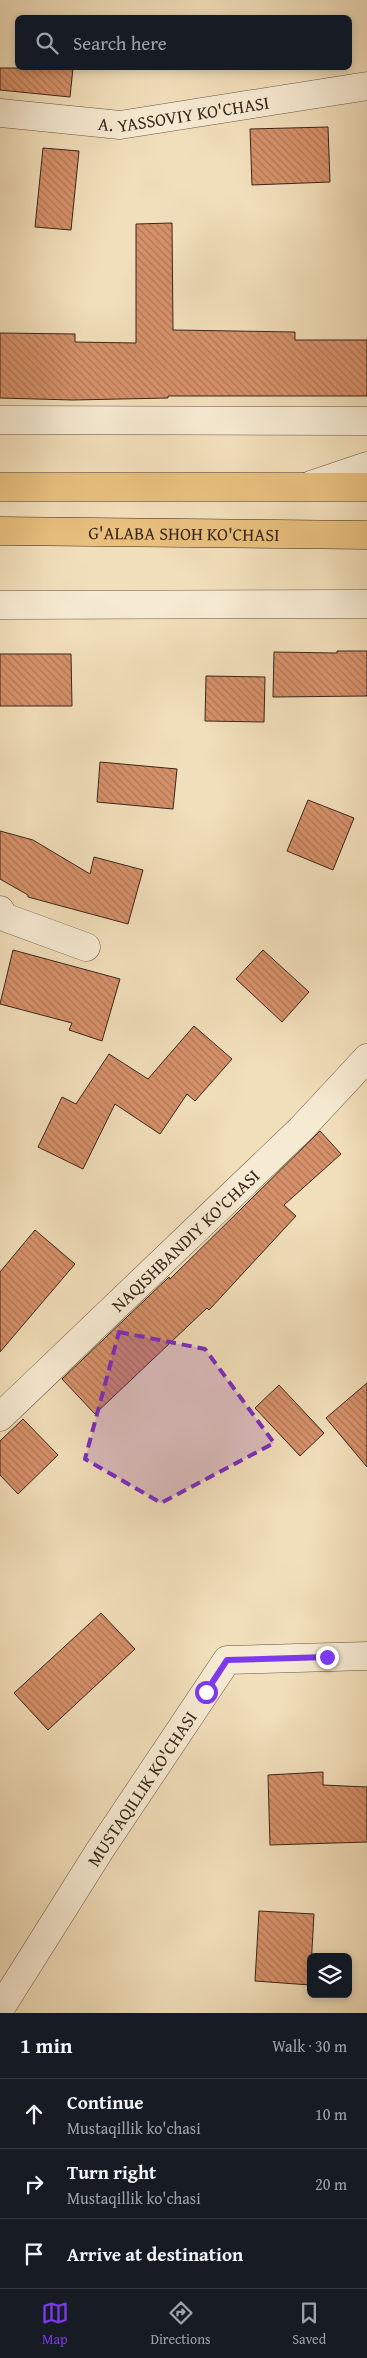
<!DOCTYPE html>
<html lang="en">
<head>
<meta charset="utf-8">
<style>
	body { margin:0; font-family:"Gentium Book Plus",serif; background:#20242c; color:#f1f3f6 }
	.controls { position:absolute; right:15px; bottom:15px; display:grid; overflow:hidden; border-radius:8px; box-shadow:0 2px 8px #0003 }
	.controls button { width:45px; height:45px; display:grid; place-items:center; padding:0; border:0; border-bottom:1px solid #363941; background:#171b24; color:#f1f3f6; font:25px sans-serif }
	.stop { position:absolute; width:15px; height:15px; margin:-11px; border:4px solid #7c3aed; border-radius:50%; background:#fff }
	.stop.end { background:#7c3aed; border-color:#fff; box-shadow:0 1px 5px #0008 }
	.list { margin:0; padding:0; list-style:none }
	h2 { display:flex; justify-content:space-between; align-items:center; height:65px; margin:0; padding:0 20px; font-size:21px }
	h2 small { font-size:16px; font-weight:400; color:#9ea1a6 }
	.list li { display:grid; grid-template-columns:32px 1fr auto; gap:15px; align-items:center; box-sizing:border-box; height:70px; padding:0 20px; border-top:1px solid #363941 }
	.list b { display:block; font-size:19px; white-space:nowrap }
	.list p { margin:0; font-size:16px; white-space:nowrap; color:#9ea1a6 }
	.list em { font-size:16px; font-style:normal; color:#9ea1a6 }
	.icon { flex:none; width:28px; height:28px; fill:none; stroke:currentColor; stroke-width:2; stroke-linecap:round; stroke-linejoin:round }
	.map { position:relative; flex:none; width:367px; height:2013px; overflow:hidden }
	.search { position:absolute; background:#171b24; box-shadow:0 2px 8px #0003; left:15px; right:15px; top:15px; height:55px; display:flex; align-items:center; gap:12px; box-sizing:border-box; padding:0 18px; border-radius:8px; color:#9ea1a6; font-size:19px }
	.sheet { height:275px; background:#171b24 }
	nav { display:flex; justify-content:space-around; align-items:center; box-sizing:border-box; height:70px; border-top:1px solid #363941; background:#171b24; font-size:14px; color:#9ea1a6 }
	nav a { display:grid; justify-items:center; gap:2px }
	nav .on { color:#7c3aed }
	.map>svg:first-child { display:block }
	.building { fill:url(#building-back-hatch); stroke:#39271b }
	.lines { fill:none; stroke-linecap:round; stroke-linejoin:round }
	.minor-casing { stroke:#675543; stroke-width:29 }
	.major-casing { stroke:#39271b; stroke-width:29 }
	.minor { stroke:#f6ead2; stroke-width:28 }
	.major { stroke:#e8bf7d; stroke-width:28 }
	.route { stroke:#7c3aed; stroke-width:6 }
	.marked { fill:#7b2cbf; fill-opacity:0.2; stroke:#7b2cbf; stroke-width:4; stroke-dasharray:10 6; stroke-linejoin:round }
	.labels { text-anchor:middle; dominant-baseline:central; stroke-width:5; stroke-linejoin:round; paint-order:stroke }
	.street-label { font-size:18px; fill:#39271b; stroke:#f6ead2 }
</style>
</head>
<body>
<div class="map">
<svg width="367" height="2013" viewBox="0 0 367 2013">
	<defs>
		<pattern id="building-back-hatch" width="6" height="6" patternUnits="userSpaceOnUse" patternTransform="scale(1.25)"><rect width="6" height="6" fill="#d7916a"/><path d="M-1 5l2 2M0 0l6 6M5-1l2 2" fill="none" stroke="#af7656"/></pattern>
	</defs>
	<rect width="100%" height="100%" fill="#f1deba"/>
	<filter id="stains"><feTurbulence type="fractalNoise" baseFrequency=".004" numOctaves="4"/><feColorMatrix values="0 0 0 0 .2 0 0 0 0 .09 0 0 0 0 .02 0 0 0 .5 -.17"/></filter>
	<radialGradient id="worn" r=".72"><stop offset=".6" stop-color="#630" stop-opacity="0"/><stop offset="1" stop-color="#630" stop-opacity=".3"/></radialGradient>
	<path class="building" d="M 0,68 L 73,68 L 70,97 L 0,90 Z
		M 328,127 L 330,182 L 252,185 L 250,129 Z
		M 43,148 L 79,151 L 71,230 L 35,227 Z
		M 172,223 L 173,330 L 295,332 L 295,340 L 367,340 L 367,396 L 168,396 L 168,398 L 73,400 L 0,398 L 0,333 L 75,334 L 75,342 L 136,343 L 136,224 Z
		M 337,651 L 367,651 L 367,696 L 273,697 L 274,652 L 337,653 Z
		M 0,654 L 71,654 L 72,706 L 0,706 Z
		M 206,676 L 265,677 L 264,722 L 205,721 Z
		M 100,762 L 177,769 L 173,809 L 97,802 Z
		M 308,800 L 354,818 L 333,870 L 287,851 Z
		M 0,831 L 33,840 L 90,874 L 94,857 L 143,870 L 128,924 L 28,897 L 28,895 L 0,879 Z
		M 13,950 L 120,979 L 102,1041 L 69,1030 L 72,1023 L 0,1004 Z
		M 263,950 L 309,992 L 282,1022 L 236,979 Z
		M 194,1026 L 232,1059 L 195,1101 L 187,1094 L 160,1134 L 115,1104 L 83,1169 L 38,1147 L 62,1097 L 76,1104 L 109,1054 L 148,1079 Z
		M 320,1131 L 341,1154 L 284,1205 L 296,1216 L 209,1310 L 207,1308 L 95,1414 L 62,1379 L 169,1277 L 170,1279 Z
		M 35,1230 L 75,1264 L 0,1352 L 0,1272 Z
		M 367,1383 L 367,1467 L 326,1418 Z
		M 279,1385 L 324,1433 L 300,1456 L 255,1408 Z
		M 23,1419 L 58,1455 L 18,1494 L 0,1475 L 0,1441 Z
		M 101,1613 L 135,1649 L 48,1730 L 14,1693 Z
		M 323,1772 L 323,1785 L 367,1787 L 367,1842 L 270,1845 L 268,1775 Z
		M 259,1911 L 314,1914 L 310,1985 L 255,1981 Z"/>
	<g class="lines">
		<defs>
			<g id="minor">
				<path id="s1" d="M 0,113 L 120,125 L 367,86"/>
				<path d="M 0,420 L 367,421"/>
				<path d="M 311,485 L 367,466"/>
				<path d="M 0,605 L 367,604"/>
				<path d="M 0,910 L 4,917 L 86,947"/>
				<path id="s2" d="M 0,1417 L 301,1129 L 367,1058"/>
				<path id="s3" d="M 0,2009 L 100,1850 L 227,1660 L 367,1656"/>
			</g>
			<g id="major">
				<path d="M 0,487 L 367,487"/>
				<path id="s4" d="M 0,531 L 367,535"/>
			</g>
		</defs>
		<use href="#minor" class="minor-casing"/>
		<use href="#major" class="major-casing"/>
		<use href="#minor" class="minor"/>
		<use href="#major" class="major"/>
	</g>
	<g class="lines">
		<path class="route" d="M 206,1692 L 227,1660 L 327,1657"/>
	</g>
	<path class="marked" d="M 119,1332 L 205,1349 L 274,1443 L 161,1503 L 85,1459 Z"/>
	<g class="labels">
		<g class="street-label">
			<text stroke="none"><textPath href="#s1" startOffset="185">A. YASSOVIY KO'CHASI</textPath></text>
			<text stroke="none"><textPath href="#s4" startOffset="184">G'ALABA SHOH KO'CHASI</textPath></text>
			<text stroke="none"><textPath href="#s2" startOffset="256">NAQISHBANDIY KO'CHASI</textPath></text>
			<text stroke="none"><textPath href="#s3" startOffset="262">MUSTAQILLIK KO'CHASI</textPath></text>
		</g>
	</g>
	<rect width="100%" height="100%" filter="url(#stains)"/>
	<rect width="100%" height="100%" fill="url(#worn)"/>
</svg>
<div class="controls">
<button><svg class="icon" aria-label="layers" viewBox="0 0 24 24"><path d="M12 4l9 5-9 5-9-5zM3 14l9 5 9-5"/></svg></button>
</div>
<div class="stop" style="left:206px;top:1692px"></div>
<div class="stop end" style="left:327px;top:1657px"></div>
<div class="search"><svg class="icon" aria-label="search" viewBox="0 0 24 24"><circle cx="10" cy="10" r="6"/><path d="M15 15l6 6"/></svg>Search here</div>
</div>
<section class="sheet">
<h2>1 min<small>Walk · 30 m</small></h2>
<ul class="list">
<li><svg class="icon" aria-label="ahead" viewBox="0 0 24 24"><path d="M12 20V5M6 11l6-6 6 6"/></svg><div><b>Continue</b><p>Mustaqillik ko'chasi</p></div><em>10 m</em></li>
<li><svg class="icon" aria-label="right" viewBox="0 0 24 24"><path d="M7 20v-9h11M14 6l5 5-5 5"/></svg><div><b>Turn right</b><p>Mustaqillik ko'chasi</p></div><em>20 m</em></li>
<li><svg class="icon" aria-label="arrive" viewBox="0 0 24 24"><path d="M6 21V4h12l-3 4 3 4H6"/></svg><div><b>Arrive at destination</b></div></li>
</ul>
</section>
<nav>
<a class="on"><svg class="icon" aria-label="map" viewBox="0 0 24 24"><path d="M3 6l6-2 6 2 6-2v14l-6 2-6-2-6 2zM9 4v14M15 6v14"/></svg>Map</a>
<a><svg class="icon" aria-label="directions" viewBox="0 0 24 24"><path d="M12 3l9 9-9 9-9-9zM9 14v-3h6M13 9l2 2-2 2"/></svg>Directions</a>
<a><svg class="icon" aria-label="saved" viewBox="0 0 24 24"><path d="M7 4h10v16l-5-4-5 4z"/></svg>Saved</a>
</nav>
</body>
</html>
